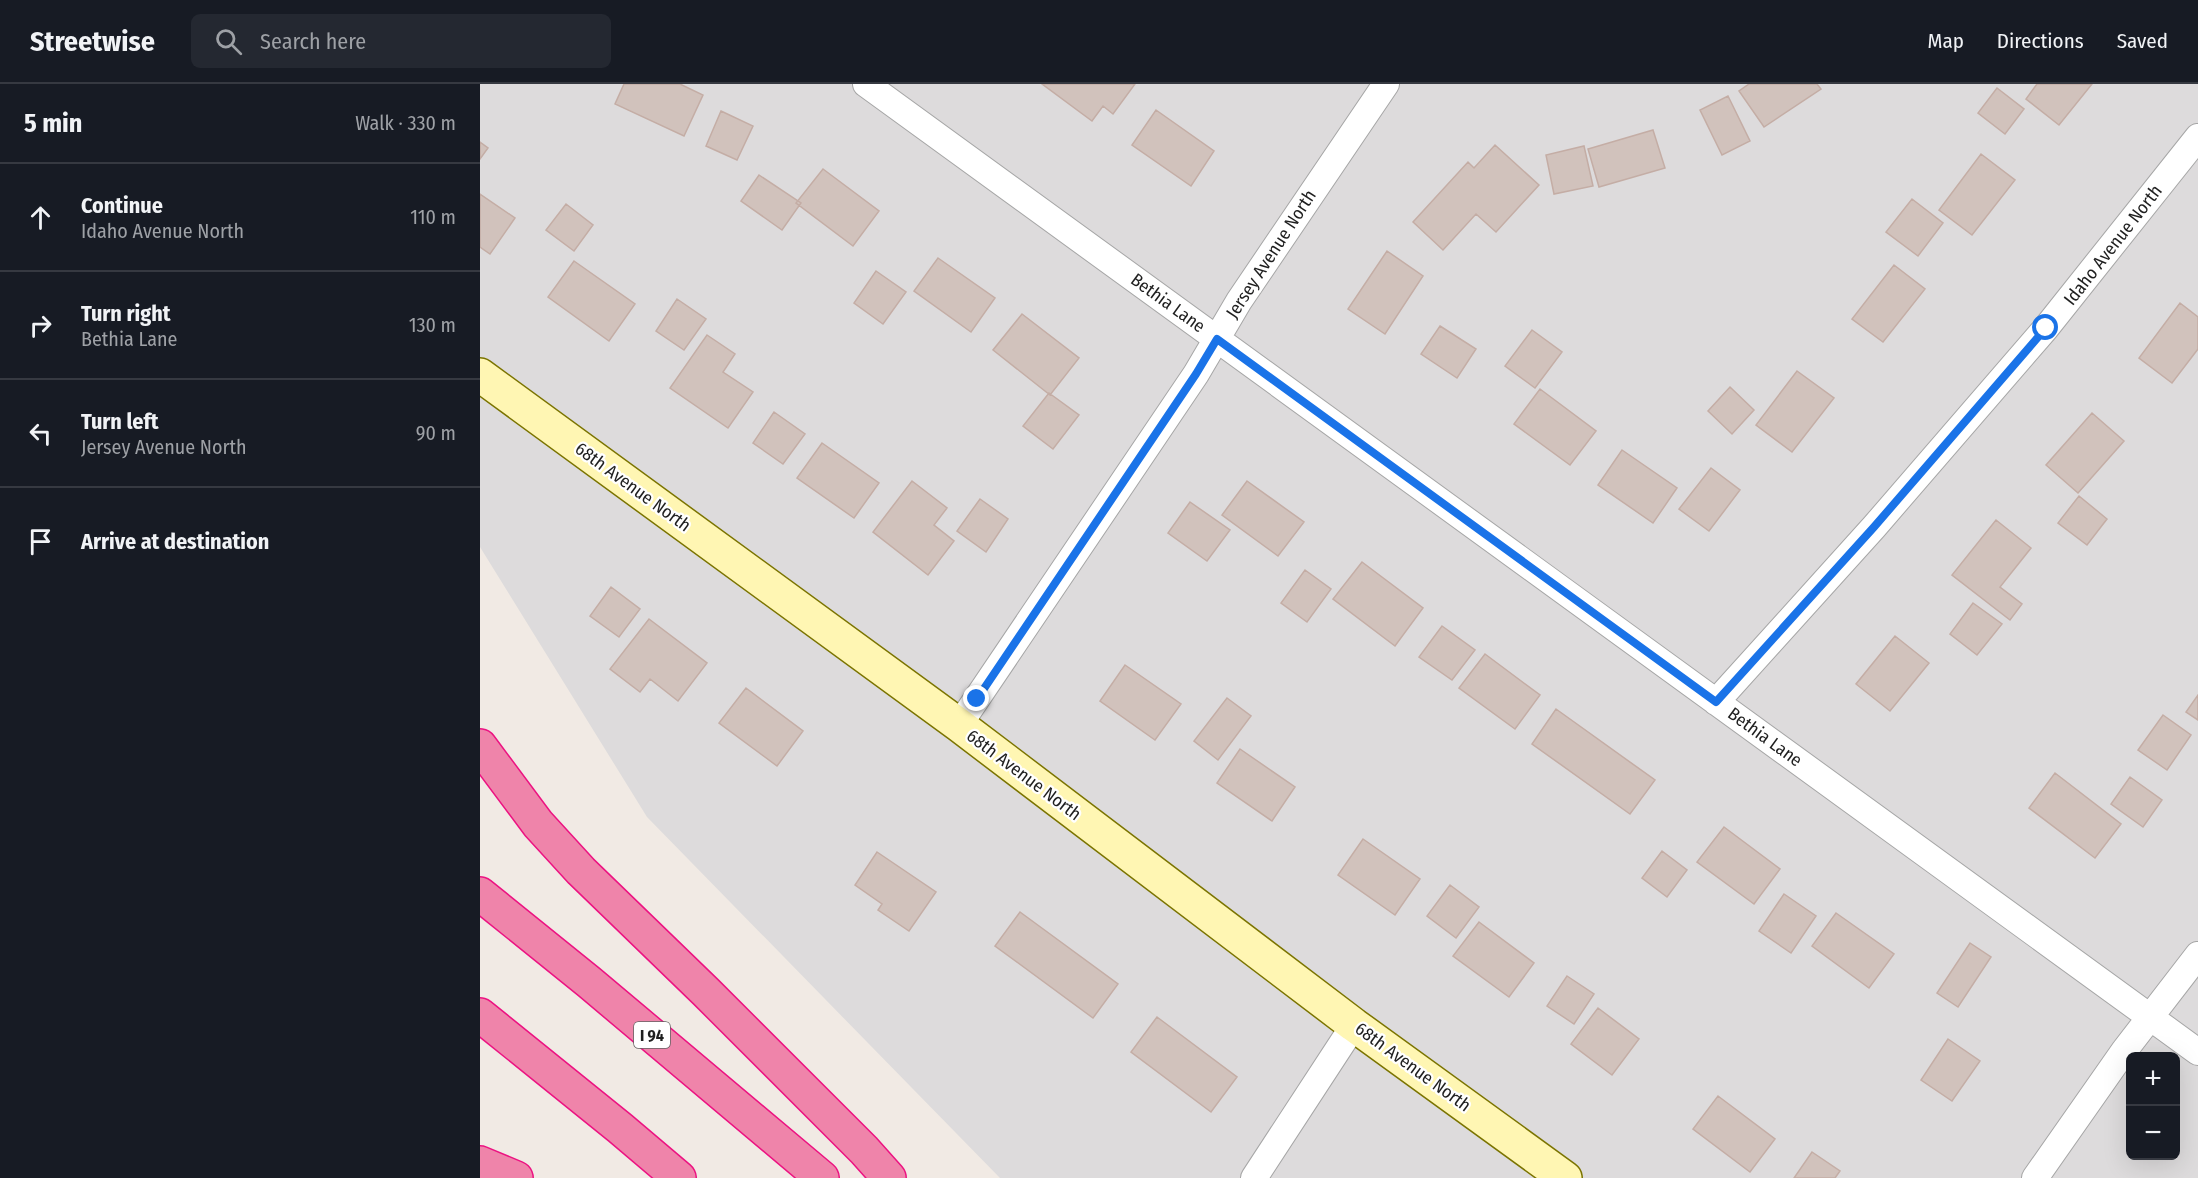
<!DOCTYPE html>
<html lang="en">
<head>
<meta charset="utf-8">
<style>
	body { margin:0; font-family:"Fira Sans Condensed",sans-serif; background:#242831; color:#f1f3f6 }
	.controls { position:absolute; right:18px; bottom:18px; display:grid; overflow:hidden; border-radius:9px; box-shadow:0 6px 24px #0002 }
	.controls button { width:54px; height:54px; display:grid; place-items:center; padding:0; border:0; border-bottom:2px solid #363941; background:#171b24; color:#f1f3f6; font:30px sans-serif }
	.stop { position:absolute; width:18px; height:18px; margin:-14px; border:4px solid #1a73e8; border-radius:50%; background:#fff }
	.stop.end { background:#1a73e8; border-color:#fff; box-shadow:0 2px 6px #0008 }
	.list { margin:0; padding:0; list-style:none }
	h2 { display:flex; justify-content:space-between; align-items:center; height:78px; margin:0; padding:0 24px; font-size:26px }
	h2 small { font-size:20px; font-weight:400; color:#9ea1a6 }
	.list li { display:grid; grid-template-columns:39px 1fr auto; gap:18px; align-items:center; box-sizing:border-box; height:108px; padding:0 24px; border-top:2px solid #363941 }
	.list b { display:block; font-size:22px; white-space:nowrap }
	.list p { margin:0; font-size:20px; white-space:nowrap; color:#9ea1a6 }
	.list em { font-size:20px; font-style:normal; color:#9ea1a6 }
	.icon { flex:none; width:33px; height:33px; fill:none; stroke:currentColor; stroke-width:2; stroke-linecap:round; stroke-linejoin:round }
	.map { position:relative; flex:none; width:1718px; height:1094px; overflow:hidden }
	header { display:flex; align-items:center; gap:36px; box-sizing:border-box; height:84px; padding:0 30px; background:#171b24; border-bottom:2px solid #363941 }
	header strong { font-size:28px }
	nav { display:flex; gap:33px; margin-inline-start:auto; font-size:21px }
	.search { width:420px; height:54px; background:#242831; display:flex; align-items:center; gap:15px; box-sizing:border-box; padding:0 21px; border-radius:9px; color:#9ea1a6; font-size:22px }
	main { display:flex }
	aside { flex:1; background:#171b24 }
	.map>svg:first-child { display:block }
	.residential { fill:#dddbdc; fill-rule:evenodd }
	.building { fill:#d1c2bc; stroke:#c4ada5; stroke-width:1.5 }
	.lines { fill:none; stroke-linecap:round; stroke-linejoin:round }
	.street-casing { stroke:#a6a6a6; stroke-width:28 }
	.secondary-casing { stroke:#7b7400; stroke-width:36 }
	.highway-casing { stroke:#ec1382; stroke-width:36 }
	.street { stroke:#fff; stroke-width:26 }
	.secondary { stroke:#fff6b3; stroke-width:33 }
	.highway { stroke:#ef84aa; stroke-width:33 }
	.route { stroke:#1a73e8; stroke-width:8 }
	.labels { text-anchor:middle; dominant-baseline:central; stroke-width:4.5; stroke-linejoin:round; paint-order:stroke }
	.shield { fill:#fff; stroke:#626262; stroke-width:1.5 }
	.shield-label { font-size:16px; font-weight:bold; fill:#1f1f1f }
	.street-label { font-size:18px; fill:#1f1f1f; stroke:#fff }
</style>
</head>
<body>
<header>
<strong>Streetwise</strong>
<div class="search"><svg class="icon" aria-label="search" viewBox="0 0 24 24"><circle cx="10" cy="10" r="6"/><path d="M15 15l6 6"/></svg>Search here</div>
<nav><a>Map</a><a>Directions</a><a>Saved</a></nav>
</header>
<main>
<aside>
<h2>5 min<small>Walk · 330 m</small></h2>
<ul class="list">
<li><svg class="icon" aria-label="ahead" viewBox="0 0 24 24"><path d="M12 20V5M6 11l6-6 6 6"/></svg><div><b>Continue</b><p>Idaho Avenue North</p></div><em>110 m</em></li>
<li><svg class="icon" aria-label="right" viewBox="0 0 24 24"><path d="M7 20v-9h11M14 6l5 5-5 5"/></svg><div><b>Turn right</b><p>Bethia Lane</p></div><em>130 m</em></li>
<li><svg class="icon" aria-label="left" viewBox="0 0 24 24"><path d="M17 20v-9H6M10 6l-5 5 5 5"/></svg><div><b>Turn left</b><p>Jersey Avenue North</p></div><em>90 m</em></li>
<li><svg class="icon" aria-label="arrive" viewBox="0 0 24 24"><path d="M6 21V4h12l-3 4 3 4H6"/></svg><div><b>Arrive at destination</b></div></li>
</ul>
</aside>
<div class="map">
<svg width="1718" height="1094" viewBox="0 0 1718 1094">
	<rect width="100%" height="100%" fill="#f1eae4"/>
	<path class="residential" d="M 0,0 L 1718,0 L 1718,1094 L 520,1094 L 167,733 L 0,463 ZM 1650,972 L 1696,972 L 1696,1072 L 1650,1072 Z"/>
	<path class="building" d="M 144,0 L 200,0 L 223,11 L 204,52 L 135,20 Z
		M 562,0 L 655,0 L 633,30 L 623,22 L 612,37 Z
		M 1269,0 L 1337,0 L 1341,5 L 1284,43 L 1259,7 Z
		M 1557,0 L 1612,0 L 1579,41 L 1546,15 Z
		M 1517,4 L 1544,25 L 1525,50 L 1498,29 Z
		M 1248,12 L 1270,57 L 1242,71 L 1220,26 Z
		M 676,26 L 734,67 L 711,102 L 652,61 Z
		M 241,27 L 273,42 L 257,76 L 226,62 Z
		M 1173,46 L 1185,84 L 1119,103 L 1108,65 Z
		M 0,58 L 8,64 L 0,75 Z
		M 1015,61 L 1059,101 L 1016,148 L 996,130 L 963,166 L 933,138 L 988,78 L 994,84 Z
		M 1104,62 L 1113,102 L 1074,110 L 1066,71 Z
		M 1501,70 L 1535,96 L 1492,151 L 1459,126 Z
		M 343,85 L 399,127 L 373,162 L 316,119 Z
		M 279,91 L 321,119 L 302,146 L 261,117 Z
		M 0,110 L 35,134 L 10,170 L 0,163 Z
		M 1432,115 L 1463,139 L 1438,172 L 1406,148 Z
		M 86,120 L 113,141 L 94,167 L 66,146 Z
		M 907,167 L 943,192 L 905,250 L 868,225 Z
		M 458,174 L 515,214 L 491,248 L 434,207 Z
		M 94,177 L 155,220 L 129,257 L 68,213 Z
		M 1414,181 L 1445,205 L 1403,258 L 1372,235 Z
		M 396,187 L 426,208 L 403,240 L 374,219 Z
		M 197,215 L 226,235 L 204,266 L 176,247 Z
		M 1700,219 L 1718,233 L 1718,265 L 1692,299 L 1659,274 Z
		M 542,230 L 599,274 L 570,311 L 513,266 Z
		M 960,242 L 996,265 L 977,294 L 941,270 Z
		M 1052,246 L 1082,268 L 1055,304 L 1025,282 Z
		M 227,251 L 255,270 L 243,288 L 273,308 L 248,344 L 190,304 Z
		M 1317,287 L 1354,314 L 1312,368 L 1276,341 Z
		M 1250,303 L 1274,326 L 1252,350 L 1228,327 Z
		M 1060,305 L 1116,347 L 1090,381 L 1034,340 Z
		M 569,309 L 599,331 L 573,365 L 543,342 Z
		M 294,328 L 325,350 L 303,380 L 273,359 Z
		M 1612,329 L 1644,357 L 1598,409 L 1566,381 Z
		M 342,359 L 399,399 L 374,434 L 317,394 Z
		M 1142,366 L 1197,404 L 1173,439 L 1118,401 Z
		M 1231,384 L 1260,406 L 1229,447 L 1199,425 Z
		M 432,397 L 467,424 L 454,441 L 474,457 L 448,491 L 393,448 Z
		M 767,397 L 824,438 L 798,472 L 742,431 Z
		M 1599,412 L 1627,435 L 1607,461 L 1578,439 Z
		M 500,415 L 528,435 L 506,468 L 477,447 Z
		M 710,418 L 750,446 L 727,477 L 688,449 Z
		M 1516,436 L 1551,464 L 1520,503 L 1542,520 L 1530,536 L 1472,491 Z
		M 882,478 L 943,524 L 915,562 L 853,515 Z
		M 825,486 L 851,505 L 827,538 L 801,519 Z
		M 131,503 L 160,525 L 139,553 L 110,532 Z
		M 1493,519 L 1522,540 L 1497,571 L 1470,550 Z
		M 169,535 L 227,579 L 198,617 L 170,595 L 160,608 L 130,585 Z
		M 962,542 L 995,566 L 972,596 L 939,573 Z
		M 1415,552 L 1449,579 L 1410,627 L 1376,600 Z
		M 1005,570 L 1060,611 L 1035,645 L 979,604 Z
		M 645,581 L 701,620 L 675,656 L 620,617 Z
		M 266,604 L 323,647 L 297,682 L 239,639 Z
		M 1718,611 L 1718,636 L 1706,628 Z
		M 747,614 L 771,632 L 738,676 L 714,657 Z
		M 1076,625 L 1175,696 L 1150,730 L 1052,660 Z
		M 1683,631 L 1711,651 L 1687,686 L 1658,666 Z
		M 760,665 L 815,703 L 792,737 L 737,699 Z
		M 1575,689 L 1641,740 L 1615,774 L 1549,724 Z
		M 1650,693 L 1682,716 L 1663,743 L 1631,720 Z
		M 1244,743 L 1300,785 L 1274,820 L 1217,778 Z
		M 883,755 L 940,795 L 915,831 L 858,791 Z
		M 1182,767 L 1207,786 L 1187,813 L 1162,794 Z
		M 397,768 L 456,808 L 429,847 L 398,826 L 402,820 L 375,801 Z
		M 970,801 L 999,823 L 976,854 L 947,832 Z
		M 1304,810 L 1336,832 L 1311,869 L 1279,847 Z
		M 540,828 L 638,900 L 613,934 L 515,862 Z
		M 1356,829 L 1414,870 L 1389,904 L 1332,862 Z
		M 999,838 L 1054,879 L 1029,913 L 973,872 Z
		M 1490,859 L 1511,873 L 1478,923 L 1457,909 Z
		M 1087,892 L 1114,910 L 1094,940 L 1067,922 Z
		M 1118,924 L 1159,955 L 1132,991 L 1091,960 Z
		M 677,933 L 757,993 L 731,1028 L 651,968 Z
		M 1468,955 L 1500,977 L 1472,1017 L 1441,996 Z
		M 1238,1012 L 1295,1055 L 1270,1088 L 1213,1045 Z
		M 1332,1068 L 1360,1087 L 1355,1094 L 1314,1094 Z"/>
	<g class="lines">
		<defs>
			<path id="street" d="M 386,0 L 1718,968
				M 1236,618 L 1394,443 L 1566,244 L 1718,53
				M 479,641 L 716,290 L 759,217 L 906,0
				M 774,1094 L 874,941
				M 1555,1094 L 1644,967 L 1718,871"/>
			<path id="secondary" d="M 0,291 L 479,641 L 874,941 L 1085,1094"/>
			<path id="highway" d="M 0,662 L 58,740 L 101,787 L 226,908 L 384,1066 L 409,1094
				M 0,810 L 109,898 L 342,1094
				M 0,931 L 140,1044 L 199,1094
				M 0,1079 L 36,1094"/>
		</defs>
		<use href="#street" class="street-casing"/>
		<use href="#secondary" class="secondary-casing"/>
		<use href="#highway" class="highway-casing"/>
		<use href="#street" class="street"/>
		<use href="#secondary" class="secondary"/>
		<use href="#highway" class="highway"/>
	</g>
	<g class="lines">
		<path class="route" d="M 497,615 L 716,290 L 737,255 L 1236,618 L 1394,443 L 1566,244"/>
	</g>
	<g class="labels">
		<rect class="shield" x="154" y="938" width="36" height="26" rx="4.5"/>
		<g class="shield-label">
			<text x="172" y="951">I 94</text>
		</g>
		<g class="street-label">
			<text transform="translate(1633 161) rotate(-52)">Idaho Avenue North</text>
			<text transform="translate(791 170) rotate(-57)">Jersey Avenue North</text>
			<text transform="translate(688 219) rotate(36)">Bethia Lane</text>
			<text transform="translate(153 403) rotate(36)">68th Avenue North</text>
			<text transform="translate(1285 653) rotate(36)">Bethia Lane</text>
			<text transform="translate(544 691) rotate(37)">68th Avenue North</text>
			<text transform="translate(933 983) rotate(36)">68th Avenue North</text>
		</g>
	</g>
</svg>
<div class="controls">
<button>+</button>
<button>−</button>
</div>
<div class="stop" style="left:1566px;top:244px"></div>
<div class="stop end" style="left:497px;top:615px"></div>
</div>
</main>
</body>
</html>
